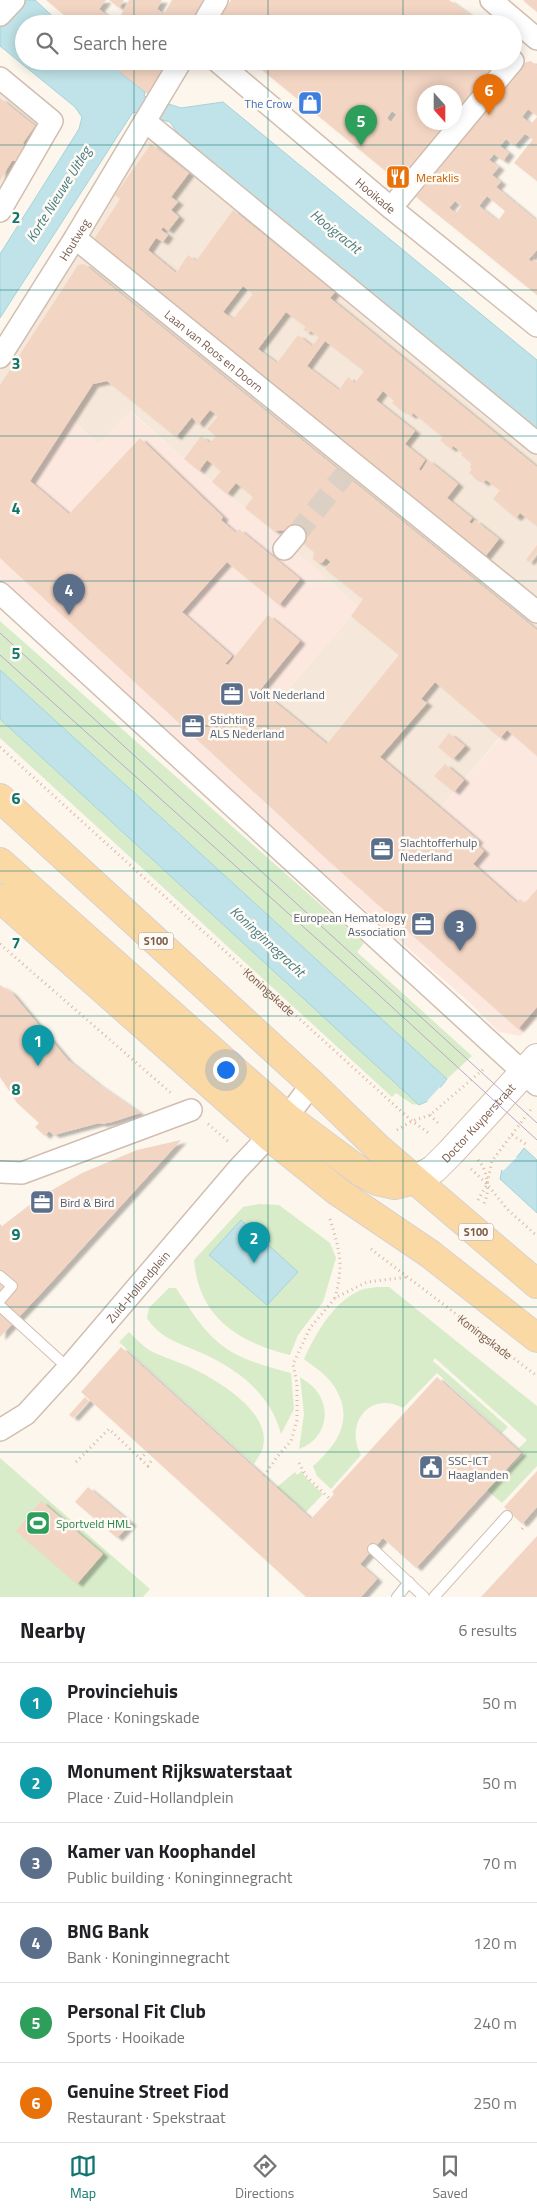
<!DOCTYPE html>
<html lang="en">
<head>
<meta charset="utf-8">
<style>
	body { margin:0; font-family:"Titillium Web",sans-serif; background:#f2f2f2; color:#202124 }
	.compass { position:absolute; left:417px; top:85px; width:45px; height:45px; border-radius:50%; background:#fff; box-shadow:0 2px 12px #0003; rotate:159deg }
	.you { position:absolute; left:225px; top:1069px; width:18px; height:18px; margin:-12px; border:4px solid #fff; border-radius:50%; background:#1a73e8; box-shadow:0 0 0 8px #1a73e833 }
	.badge { display:grid; place-items:center; width:32px; height:32px; border-radius:50%; background:#0f766e; color:#fff; font-size:16px; font-weight:700 }
	.pin { position:absolute; translate:-50% -41px; filter:drop-shadow(0 1px 2px #0008) }
	.pin::after { content:''; position:absolute; top:26px; width:18px; height:15px; background:inherit; clip-path:polygon(0 0,100% 0,50% 100%) }
	.list { margin:0; padding:0; list-style:none }
	h2 { display:flex; justify-content:space-between; align-items:center; height:65px; margin:0; padding:0 20px; font-size:21px }
	h2 small { font-size:16px; font-weight:400; color:#757577 }
	.list li { display:grid; grid-template-columns:32px 1fr auto; gap:15px; align-items:center; box-sizing:border-box; height:80px; padding:0 20px; border-top:1px solid #e0e0e0 }
	.list b { display:block; font-size:19px; white-space:nowrap }
	.list p { margin:0; font-size:16px; white-space:nowrap; color:#757577 }
	.list em { font-size:16px; font-style:normal; color:#757577 }
	.icon { flex:none; width:28px; height:28px; fill:none; stroke:currentColor; stroke-width:2; stroke-linecap:round; stroke-linejoin:round }
	.map { position:relative; flex:none; width:537px; height:1597px; overflow:hidden }
	.search { position:absolute; background:#fff; box-shadow:0 2px 12px #0003; left:15px; right:15px; top:15px; height:55px; display:flex; align-items:center; gap:12px; box-sizing:border-box; padding:0 18px; border-radius:28px; color:#757577; font-size:19px }
	.sheet { height:545px; background:#fff }
	nav { display:flex; justify-content:space-around; align-items:center; box-sizing:border-box; height:70px; border-top:1px solid #e0e0e0; background:#fff; font-size:14px; color:#757577 }
	nav a { display:grid; justify-items:center; gap:2px }
	nav .on { color:#0f766e }
	.map>svg:first-child { display:block }
	.residential { fill:#f5e8da }
	.commercial { fill:#fde8e0 }
	.green { fill:#d8ecc9 }
	.water { fill:#bfe3e8; stroke:#a5d3da }
	.pier { fill:#fdf6ec }
	.building { fill:#f3d5c3; fill-rule:evenodd; filter:url(#shadow) }
	.lines { fill:none; stroke-linecap:round; stroke-linejoin:round }
	.street-tunnel { stroke:#dcd0c4; stroke-width:21; stroke-dasharray:21 11; stroke-linecap:butt }
	.lane-casing { stroke:#d1beb0; stroke-width:12 }
	.street-casing { stroke:#d1beb0; stroke-width:24 }
	.secondary-casing { stroke:#d6c0b0; stroke-width:30 }
	.primary-casing { stroke:#dad1cd; stroke-width:30 }
	.path { stroke:#d9b8a5; stroke-width:3; stroke-dasharray:1 4; stroke-linecap:butt }
	.lane { stroke:#fff; stroke-width:10 }
	.street { stroke:#fff; stroke-width:21 }
	.secondary { stroke:#fff; stroke-width:28 }
	.primary { stroke:#fbd9a5; stroke-width:28 }
	.tram { stroke:#b9a8c9; stroke-width:1 }
	.grid { fill:none; stroke:#0f766e; stroke-width:1; stroke-opacity:0.55 }
	.labels { text-anchor:middle; dominant-baseline:central; stroke-width:5; stroke-linejoin:round; paint-order:stroke }
	.shield { fill:#fffaf3; stroke:#a28b7f; stroke-width:1 }
	.shield-label { font-size:11px; font-weight:bold; fill:#7a5c4d }
	.shop-label { font-size:12px; fill:#366cbe; stroke:#fffaf3; text-anchor:end }
	.food-label { font-size:12px; fill:#c56008; stroke:#fffaf3; text-anchor:start }
	.street-label { font-size:12px; fill:#7a5c4d; stroke:#fffaf3 }
	.service-label { font-size:12px; fill:#4e5e75; stroke:#fffaf3; text-anchor:start }
	.leisure-label { font-size:12px; fill:#27864d; stroke:#fffaf3; text-anchor:start }
	.water-label { font-size:14px; font-style:italic; fill:#437c86; stroke:#fffaf3 }
	.grid-label { font-size:16px; text-anchor:middle; font-weight:bold; fill:#0f766e; stroke:#fffaf3; stroke-width:5; stroke-linejoin:round; paint-order:stroke }
</style>
</head>
<body>
<div class="map">
<svg width="537" height="1597" viewBox="0 0 537 1597">
	<defs>
		<filter id="shadow"><feDropShadow dx="5.5" dy="3" stdDeviation="1" flood-color="#0004"/></filter>
	</defs>
	<rect width="100%" height="100%" fill="#fdf6ec"/>
	<path class="residential" d="M 0,86 L 43,123 L 0,193 Z
		M 145,121 L 537,443 L 537,756 L 506,730 L 440,808 L 327,744 L 276,703 L 351,616 L 274,531 L 184,459 L 131,411 L 99,444 L 71,419 L 61,433 L 0,393 L 0,357 Z"/>
	<path class="commercial" d="M 0,393 L 61,433 L 71,419 L 99,444 L 130,411 L 184,459 L 274,531 L 358,606 L 351,616 L 276,703 L 327,744 L 343,725 L 440,808 L 507,730 L 537,756 L 537,1020 L 520,1036 L 499,1032 L 471,1004 L 0,585 Z"/>
	<path class="green" d="M 0,621 L 364,943 L 357,952 L 472,1056 L 447,1079 L 0,670 Z
		M 0,719 L 367,1056 L 419,1105 L 412,1104 L 396,1093 L 392,1097 L 0,738 Z
		M 259,1204 L 279,1205 L 330,1243 L 336,1258 L 323,1302 L 298,1335 L 290,1355 C 238,1342 199,1318 194,1260 L 243,1207 Z
		M 377,1287 L 389,1287 L 537,1406 L 537,1466 L 502,1503 L 487,1490 L 525,1454 L 519,1448 L 527,1440 L 435,1358 L 433,1361 L 508,1427 L 502,1433 L 437,1373 L 403,1408 C 370,1390 344,1424 361,1455 L 331,1489 L 317,1476 L 313,1466 C 340,1443 356,1415 331,1382 C 324,1373 313,1366 304,1359 C 316,1333 333,1302 361,1290 C 366,1288 372,1288 377,1287 Z
		M 169,1288 L 176,1288 C 213,1346 225,1356 291,1373 L 294,1409 L 281,1434 C 271,1395 239,1370 204,1354 C 182,1344 160,1339 147,1318 L 149,1308 Z
		M 129,1332 C 135,1338 142,1345 149,1350 C 160,1356 174,1360 185,1365 C 211,1376 272,1410 263,1447 C 262,1452 257,1459 254,1464 L 119,1342 Z
		M 300,1377 C 305,1381 311,1384 315,1389 C 333,1410 325,1440 299,1449 L 304,1414 Z
		M 0,1458 L 150,1589 L 143,1597 L 0,1597 Z
		M 302,1471 L 305,1477 L 323,1494 L 306,1512 L 277,1487 L 295,1472 L 297,1475 Z"/>
	<path class="water" d="M 0,0 L 35,0 L 61,24 L 24,24 L 24,61 L 106,61 L 145,92 L 144,96 L 181,108 L 223,102 L 537,360 L 537,430 L 185,144 L 170,122 L 133,112 L 0,318 L 0,254 L 79,129 L 82,117 L 75,107 L 0,46 Z
		M 0,670 L 447,1079 L 440,1088 L 515,1156 L 517,1157 L 524,1148 L 537,1160 L 537,1213 L 500,1179 L 502,1169 L 428,1101 L 419,1105 L 0,719 Z
		M 241,1220 L 298,1272 L 267,1305 L 209,1255 Z"/>
	<path class="pier" d="M 440,1087 L 517,1157 L 503,1171 L 427,1101 Z"/>
	<path class="building" d="M 46,0 L 106,0 L 99,9 L 115,22 L 75,24 Z
		M 109,0 L 124,0 L 119,8 Z
		M 129,0 L 162,0 L 157,9 L 164,14 L 172,0 L 203,0 L 189,24 L 116,24 Z
		M 231,0 L 449,0 L 483,24 L 216,24 Z
		M 523,0 L 537,0 L 537,12 L 526,3 Z
		M 122,61 L 168,61 L 148,94 L 116,69 Z
		M 251,61 L 498,61 L 454,114 L 454,92 L 424,92 L 424,122 L 447,122 L 399,182 ZM 392,111 L 397,115 L 391,122 L 387,118 Z
		M 531,61 L 537,66 L 537,116 L 528,109 L 522,117 L 531,124 L 537,117 L 537,181 L 514,163 L 533,139 L 525,134 L 514,146 L 506,139 L 500,146 L 509,153 L 503,161 L 494,154 L 489,160 L 499,167 L 492,175 L 501,182 L 496,187 L 536,220 L 537,218 L 537,250 L 529,259 L 532,262 L 534,259 L 537,262 L 537,295 L 416,197 L 526,62 ZM 487,196 L 505,211 L 498,221 L 479,206 ZM 455,201 L 461,206 L 456,213 L 449,208 Z
		M 0,98 L 35,126 L 23,143 L 26,147 L 17,161 L 12,161 L 0,180 Z
		M 151,144 L 189,173 L 171,197 L 178,202 L 171,210 L 179,217 L 168,231 L 163,227 L 161,230 L 168,235 L 163,242 L 156,238 L 148,250 L 176,273 L 188,255 L 196,261 L 233,210 L 335,292 L 330,298 L 537,467 L 537,526 L 520,513 L 516,518 L 493,499 L 500,490 L 486,480 L 483,483 L 476,477 L 476,479 L 469,473 L 472,469 L 470,468 L 471,463 L 461,455 L 463,453 L 453,446 L 451,449 L 440,440 L 443,437 L 413,413 L 411,416 L 402,409 L 401,410 L 392,403 L 394,401 L 383,391 L 376,400 L 415,431 L 405,444 L 425,460 L 419,469 L 421,471 L 428,460 L 458,484 L 447,498 L 472,518 L 469,522 L 472,524 L 475,520 L 499,539 L 484,558 L 92,242 L 120,199 L 115,195 ZM 243,286 L 253,294 L 233,319 L 223,312 ZM 286,312 L 306,327 L 303,330 L 307,332 L 309,330 L 319,337 L 312,346 L 298,335 L 277,363 L 258,349 ZM 325,341 L 364,371 L 355,383 L 348,377 L 339,390 L 307,366 Z
		M 84,264 L 537,630 L 537,756 L 507,730 L 500,738 L 435,682 L 421,699 L 427,703 L 380,757 L 478,840 L 475,843 L 484,851 L 473,864 L 517,903 L 520,899 L 525,903 L 537,889 L 537,1007 L 518,1029 L 331,863 L 0,558 L 0,385 L 78,265 ZM 107,381 L 176,437 L 192,417 L 198,425 L 210,410 L 218,416 L 207,429 L 216,436 L 210,443 L 201,436 L 184,459 L 199,471 L 207,460 L 221,471 L 212,482 L 227,494 L 236,483 L 253,497 L 245,508 L 274,531 L 287,530 L 314,552 L 313,559 L 318,563 L 322,563 L 326,558 L 331,562 L 325,569 L 363,599 L 351,616 L 399,655 L 327,744 L 260,690 L 300,641 L 268,615 L 228,665 L 225,664 L 232,656 L 182,612 L 227,562 L 279,605 L 300,579 L 239,529 L 236,533 L 221,520 L 223,517 L 140,438 L 69,514 L 30,481 L 93,384 Z
		M 537,545 L 537,553 L 529,562 L 526,560 Z
		M 449,733 L 465,746 L 453,759 L 438,747 Z
		M 445,764 L 464,780 L 454,792 L 434,776 Z
		M 0,985 L 11,992 L 68,1060 L 98,1084 L 140,1113 L 112,1122 L 102,1124 L 99,1123 L 54,1135 L 49,1131 L 45,1136 L 35,1127 L 39,1123 L 17,1103 L 0,1077 Z
		M 181,1140 L 47,1287 L 0,1337 L 0,1224 L 2,1226 L 40,1197 L 82,1173 L 137,1150 Z
		M 121,1347 L 311,1519 L 334,1494 L 332,1492 L 437,1377 L 521,1453 L 416,1568 L 383,1538 L 360,1564 L 377,1579 L 361,1597 L 306,1597 L 81,1392 Z
		M 85,1397 L 89,1401 L 73,1418 L 69,1415 Z
		M 537,1471 L 537,1507 L 522,1524 L 504,1507 Z
		M 88,1487 L 131,1523 L 117,1538 L 75,1502 Z
		M 41,1501 L 103,1554 L 77,1584 L 16,1531 Z
		M 537,1536 L 537,1597 L 481,1597 Z"/>
	<g class="lines">
		<path class="street-tunnel" d="M 295,536 L 345,474"/>
		<defs>
			<path id="lane" d="M 0,1276 L 12,1286 L 0,1300
				M 0,1306 L 68,1368
				M 373,1549 L 424,1597
				M 397,1597 L 409,1582
				M 434,1597 L 507,1516"/>
			<g id="street">
				<path d="M 491,0 L 537,39"/>
				<path d="M 0,15 L 14,0"/>
				<path d="M 203,24 L 217,0"/>
				<path id="s3" d="M 217,61 L 391,208 L 537,326"/>
				<path d="M 0,78 L 52,121 L 0,211"/>
				<path d="M 145,121 L 537,443"/>
				<path d="M 391,208 L 513,61"/>
				<path id="s4" d="M 75,238 L 537,612"/>
				<path id="s5" d="M 0,357 L 75,238 L 181,61"/>
				<path d="M 284,549 L 295,536"/>
				<path d="M 0,593 L 537,1085"/>
				<path d="M 0,1172 L 22,1173 L 191,1110"/>
				<path id="s6" d="M 0,1430 L 26,1414 L 68,1368 L 238,1169 L 287,1117 L 312,1084"/>
			</g>
			<g id="secondary">
				<path id="s7" d="M 415,1180 L 434,1169 L 451,1152 L 537,1058"/>
			</g>
			<path id="primary" d="M 0,798 L 312,1084 L 379,1149 L 537,1284
				M 0,862 L 287,1117 L 361,1172 L 377,1181 L 395,1185 L 415,1180
				M 0,898 L 270,1137 L 337,1191 L 430,1254 L 537,1338"/>
		</defs>
		<use href="#lane" class="lane-casing"/>
		<use href="#street" class="street-casing"/>
		<use href="#secondary" class="secondary-casing"/>
		<use href="#primary" class="primary-casing"/>
		<g class="path">
			<path d="M 530,260 L 537,253"/>
			<path id="s1" d="M 0,747 L 412,1121 L 430,1134"/>
			<path d="M 0,944 L 171,1093"/>
			<path d="M 430,1115 L 440,1125"/>
			<path d="M 208,1124 L 230,1143"/>
			<path d="M 397,1130 L 412,1121 L 430,1115 L 485,1068"/>
			<path d="M 512,1135 L 527,1145"/>
			<path d="M 478,1160 C 488,1170 491,1193 483,1205"/>
			<path d="M 471,1169 L 487,1184 L 507,1209 L 537,1236"/>
			<path d="M 478,1200 L 487,1184 L 492,1161 L 532,1108"/>
			<path d="M 330,1219 C 340,1253 344,1262 335,1298"/>
			<path id="s2" d="M 371,1249 L 537,1376"/>
			<path d="M 140,1459 L 147,1452"/>
			<path d="M 76,1462 L 109,1429 L 148,1466 L 153,1458"/>
			<path d="M 299,1463 L 306,1476 L 330,1499"/>
			<path d="M 264,1476 L 277,1457 L 291,1441 L 297,1420 L 297,1384 L 293,1364 L 310,1328 L 335,1298 L 367,1282 L 408,1277"/>
			<path d="M 522,1529 L 537,1512"/>
		</g>
		<use href="#lane" class="lane"/>
		<use href="#street" class="street"/>
		<use href="#secondary" class="secondary"/>
		<use href="#primary" class="primary"/>
		<path class="tram" d="M 0,633 L 537,1123
			M 0,655 L 356,974 L 537,1140"/>
	</g>
	<path class="grid" d="M 134,0 L 134,24M 268,0 L 268,24M 403,0 L 403,24M 134,61 L 134,1597M 268,61 L 268,1597M 403,61 L 403,1597M 0,145 L 537,145M 0,290 L 537,290M 0,436 L 537,436M 0,581 L 537,581M 0,726 L 537,726M 0,871 L 537,871M 0,1016 L 537,1016M 0,1161 L 537,1161M 0,1307 L 537,1307M 0,1452 L 537,1452"/>
	<defs>
		<symbol id="shop-square" viewBox="-11 -11 22 22"><rect x="-9" y="-9" width="18" height="18" rx="4" fill="#3f7fe0" stroke="#fffaf3"/><path d="M-5-2.5h2.3a2.7 3.5 0 0 1 5.4 0H5L5.5 6h-11ZM-1.5-2.5h3a1.5 2.3 0 0 0-3 0Z" fill="#fff"/></symbol>
		<symbol id="restaurant-square" viewBox="-11 -11 22 22"><rect x="-9" y="-9" width="18" height="18" rx="4" fill="#e8710a" stroke="#fffaf3"/><path d="M-5-6h1v4h1v-4h1v4h1v-4h1v5L-1.5 .5V6h-2V.5L-5-1ZM5-6V6H3V1.5H1.5Q1.5-4 5-6Z" fill="#fff"/></symbol>
		<symbol id="office-square" viewBox="-11 -11 22 22"><rect x="-9" y="-9" width="18" height="18" rx="4" fill="#5c6f8a" stroke="#fffaf3"/><path d="M-6-3h4V-5.5h4V-3h4V5H-6ZM-1-4.5V-3h2v-1.5ZM-6 0V1H6V0Z" fill="#fff"/></symbol>
		<symbol id="civic-square" viewBox="-11 -11 22 22"><rect x="-9" y="-9" width="18" height="18" rx="4" fill="#5c6f8a" stroke="#fffaf3"/><path d="M-.6-6.5H3V-4.5H.6V-3L4-1V1h2V6H-6V1h2V-1L-.6-3ZM-1.2 2.5V6h2.4V2.5Z" fill="#fff"/></symbol>
		<symbol id="stadium-square" viewBox="-11 -11 22 22"><rect x="-9" y="-9" width="18" height="18" rx="4" fill="#2e9e5b" stroke="#fffaf3"/><path d="M0-5a6.5 5 0 1 0 0 10a6.5 5 0 1 0 0-10ZM-3.5-1.8h7v3.6h-7Z" fill="#fff"/></symbol>
	</defs>
	<g fill-rule="evenodd">
		<use href="#shop-square" x="296" y="89" width="28" height="28"/>
		<use href="#restaurant-square" x="384" y="163" width="28" height="28"/>
		<use href="#office-square" x="218" y="680" width="28" height="28"/>
		<use href="#office-square" x="179" y="712" width="28" height="28"/>
		<use href="#office-square" x="368" y="835" width="28" height="28"/>
		<use href="#office-square" x="409" y="910" width="28" height="28"/>
		<use href="#office-square" x="28" y="1188" width="28" height="28"/>
		<use href="#civic-square" x="417" y="1453" width="28" height="28"/>
		<use href="#stadium-square" x="24" y="1509" width="28" height="28"/>
	</g>
	<g class="labels">
		<g class="shield">
			<rect x="138.5" y="932.5" width="35" height="17" rx="4"/>
			<rect x="458.5" y="1223.5" width="35" height="17" rx="4"/>
		</g>
		<g class="shield-label">
			<text x="156" y="941">S100</text>
			<text x="476" y="1232">S100</text>
		</g>
		<g class="shop-label">
			<text x="292" y="103">The Crow</text>
		</g>
		<g class="food-label">
			<text x="416" y="177">Meraklis</text>
		</g>
		<g class="street-label">
			<text stroke="none"><textPath href="#s3" startOffset="208">Hooikade</textPath></text>
			<text stroke="none"><textPath href="#s5" startOffset="139">Houtweg</textPath></text>
			<text stroke="none"><textPath href="#s4" startOffset="179">Laan van Roos en Doorn</textPath></text>
			<text stroke="none"><textPath href="#s1" startOffset="364">Koningskade</textPath></text>
			<text stroke="none"><textPath href="#s7" startOffset="86">Doctor Kuyperstraat</textPath></text>
			<text stroke="none"><textPath href="#s6" startOffset="200">Zuid-Hollandplein</textPath></text>
			<text stroke="none"><textPath href="#s2" startOffset="144">Koningskade</textPath></text>
		</g>
		<g class="service-label">
			<text x="250" y="694">Volt Nederland</text>
			<text x="210" y="719">Stichting<tspan x="210" dy="14">ALS Nederland</tspan></text>
			<text x="400" y="842">Slachtofferhulp<tspan x="400" dy="14">Nederland</tspan></text>
			<text x="406" y="917" text-anchor="end">European Hematology<tspan x="406" dy="14">Association</tspan></text>
			<text x="60" y="1202">Bird &amp; Bird</text>
			<text x="448" y="1460">SSC-ICT<tspan x="448" dy="14">Haaglanden</tspan></text>
		</g>
		<g class="leisure-label">
			<text x="56" y="1523">Sportveld HML</text>
		</g>
		<g class="water-label">
			<text transform="translate(58 194) rotate(-58)">Korte Nieuwe Uitleg</text>
			<text transform="translate(336 231) rotate(39)">Hooigracht</text>
			<text transform="translate(268 941) rotate(43)">Koninginnegracht</text>
		</g>
	</g>
	<g class="grid-label">
		<text x="16" y="223">2</text>
		<text x="16" y="369">3</text>
		<text x="16" y="514">4</text>
		<text x="16" y="659">5</text>
		<text x="16" y="804">6</text>
		<text x="16" y="949">7</text>
		<text x="16" y="1095">8</text>
		<text x="16" y="1240">9</text>
	</g>
</svg>
<svg class="compass" viewBox="-18 -18 36 36"><path d="M0-13l5 13h-10z" fill="#e53935"/><path d="M0 13l5-13h-10z" fill="#757577"/></svg>
<div class="you"></div>
<div class="pin badge" style="left:38px;top:1066px;background:#0f9aa8">1</div>
<div class="pin badge" style="left:254px;top:1263px;background:#0f9aa8">2</div>
<div class="pin badge" style="left:460px;top:951px;background:#5c6f8a">3</div>
<div class="pin badge" style="left:69px;top:615px;background:#5c6f8a">4</div>
<div class="pin badge" style="left:361px;top:146px;background:#2e9e5b">5</div>
<div class="pin badge" style="left:489px;top:115px;background:#e8710a">6</div>
<div class="search"><svg class="icon" aria-label="search" viewBox="0 0 24 24"><circle cx="10" cy="10" r="6"/><path d="M15 15l6 6"/></svg>Search here</div>
</div>
<section class="sheet">
<h2>Nearby<small>6 results</small></h2>
<ul class="list">
<li><span class="badge" style="background:#0f9aa8">1</span><div><b>Provinciehuis</b><p>Place · Koningskade</p></div><em>50 m</em></li>
<li><span class="badge" style="background:#0f9aa8">2</span><div><b>Monument Rijkswaterstaat</b><p>Place · Zuid-Hollandplein</p></div><em>50 m</em></li>
<li><span class="badge" style="background:#5c6f8a">3</span><div><b>Kamer van Koophandel</b><p>Public building · Koninginnegracht</p></div><em>70 m</em></li>
<li><span class="badge" style="background:#5c6f8a">4</span><div><b>BNG Bank</b><p>Bank · Koninginnegracht</p></div><em>120 m</em></li>
<li><span class="badge" style="background:#2e9e5b">5</span><div><b>Personal Fit Club</b><p>Sports · Hooikade</p></div><em>240 m</em></li>
<li><span class="badge" style="background:#e8710a">6</span><div><b>Genuine Street Fiod</b><p>Restaurant · Spekstraat</p></div><em>250 m</em></li>
</ul>
</section>
<nav>
<a class="on"><svg class="icon" aria-label="map" viewBox="0 0 24 24"><path d="M3 6l6-2 6 2 6-2v14l-6 2-6-2-6 2zM9 4v14M15 6v14"/></svg>Map</a>
<a><svg class="icon" aria-label="directions" viewBox="0 0 24 24"><path d="M12 3l9 9-9 9-9-9zM9 14v-3h6M13 9l2 2-2 2"/></svg>Directions</a>
<a><svg class="icon" aria-label="saved" viewBox="0 0 24 24"><path d="M7 4h10v16l-5-4-5 4z"/></svg>Saved</a>
</nav>
</body>
</html>
